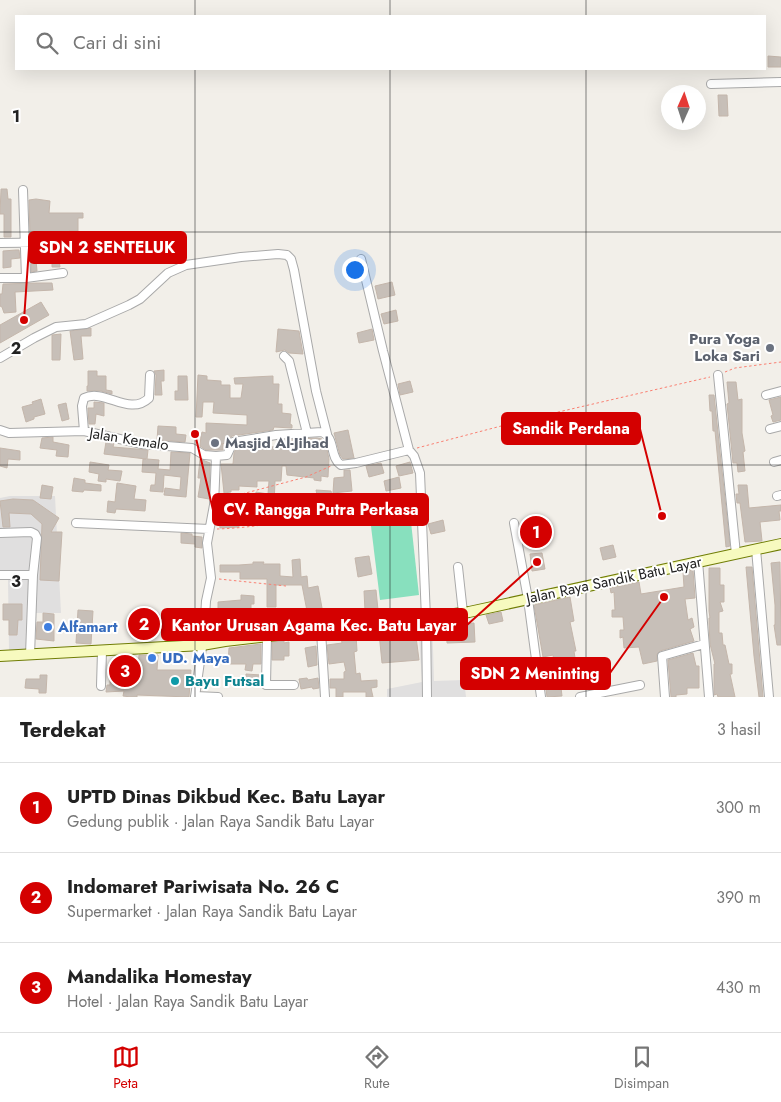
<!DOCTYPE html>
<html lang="id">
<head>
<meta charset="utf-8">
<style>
	body { margin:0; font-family:Jost,sans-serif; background:#f6f6f6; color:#222 }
	.compass { position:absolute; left:661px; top:85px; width:45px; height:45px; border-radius:50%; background:#fff; box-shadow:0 5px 20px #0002; rotate:3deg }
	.you { position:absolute; left:354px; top:269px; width:18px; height:18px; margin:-12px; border:4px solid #fff; border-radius:50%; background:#1a73e8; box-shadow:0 0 0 8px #1a73e833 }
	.badge { display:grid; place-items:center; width:32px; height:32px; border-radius:50%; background:#d40000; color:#fff; font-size:16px; font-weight:700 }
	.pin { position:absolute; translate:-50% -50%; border:2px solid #fff; box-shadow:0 1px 5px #0006 }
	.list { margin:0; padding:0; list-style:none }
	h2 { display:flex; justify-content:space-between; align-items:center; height:65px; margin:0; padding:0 20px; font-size:21px }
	h2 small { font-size:16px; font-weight:400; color:#767676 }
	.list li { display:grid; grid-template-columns:32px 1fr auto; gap:15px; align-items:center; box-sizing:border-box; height:90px; padding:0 20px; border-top:1px solid #e0e0e0 }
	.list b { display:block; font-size:19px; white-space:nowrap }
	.list p { margin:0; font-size:16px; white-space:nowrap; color:#767676 }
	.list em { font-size:16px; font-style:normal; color:#767676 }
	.icon { flex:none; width:28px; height:28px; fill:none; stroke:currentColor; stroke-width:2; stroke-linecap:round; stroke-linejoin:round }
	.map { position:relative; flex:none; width:781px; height:697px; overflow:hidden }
	.search { position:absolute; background:#fff; box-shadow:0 5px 20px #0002; left:15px; right:15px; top:15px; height:55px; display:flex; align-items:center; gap:12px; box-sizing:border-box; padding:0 18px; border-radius:0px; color:#767676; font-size:19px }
	.sheet { height:335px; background:#fff }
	nav { display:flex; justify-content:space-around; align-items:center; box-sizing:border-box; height:70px; border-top:1px solid #e0e0e0; background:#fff; font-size:14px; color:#767676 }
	nav a { display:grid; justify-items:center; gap:2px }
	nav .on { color:#d40000 }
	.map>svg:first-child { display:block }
	.residential { fill:#e0dfdf }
	.pitch { fill:#88e0be }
	.building { fill:#c7bfb8; stroke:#c4b6ab }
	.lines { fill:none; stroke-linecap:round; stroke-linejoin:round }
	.minor-casing { stroke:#a9a9a9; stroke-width:10 }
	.secondary-casing { stroke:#707d05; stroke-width:12 }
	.path { stroke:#fa8072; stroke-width:1; stroke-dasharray:2.5 2.5; stroke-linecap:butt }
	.minor { stroke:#fff; stroke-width:8 }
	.secondary { stroke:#f7fabf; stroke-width:10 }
	.grid { fill:none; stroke:#222; stroke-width:1; stroke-opacity:0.55 }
	.worship-dot { fill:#6b7280; stroke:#fff; stroke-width:2 }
	.shop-dot { fill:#3f7fe0; stroke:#fff; stroke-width:2 }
	.culture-dot { fill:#0f9aa8; stroke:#fff; stroke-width:2 }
	.labels { text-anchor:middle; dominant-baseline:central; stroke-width:4; stroke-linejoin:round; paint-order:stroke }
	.worship-label { font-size:15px; font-weight:bold; fill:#5b616d; stroke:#fff; text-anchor:end }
	.street-label { font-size:15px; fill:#222; stroke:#fff }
	.shop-label { font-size:15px; font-weight:bold; fill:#366cbe; stroke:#fff; text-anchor:start }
	.culture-label { font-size:15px; font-weight:bold; fill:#0d838f; stroke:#fff; text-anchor:start }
	.grid-label { font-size:16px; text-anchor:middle; font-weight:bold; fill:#222; stroke:#fff; stroke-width:4; stroke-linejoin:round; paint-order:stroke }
	.leader { fill:none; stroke:#d40000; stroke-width:2 }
	.callout-dot { fill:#d40000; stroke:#fff; stroke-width:2 }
	.callout { fill:#d40000; stroke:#d40000; stroke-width:2 }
	.callout-label { font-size:16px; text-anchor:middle; font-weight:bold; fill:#fff }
</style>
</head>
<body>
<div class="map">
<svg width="781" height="697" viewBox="0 0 781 697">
	<rect width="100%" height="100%" fill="#f2efe9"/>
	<path class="residential" d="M 10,496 L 55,496 L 61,613 L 35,613 L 34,649 L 9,651 L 8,580 L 0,580 L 0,498 Z
		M 432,618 L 434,681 L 464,680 L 466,697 L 387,697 L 387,689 L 422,682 L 418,621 Z"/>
	<path class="pitch" d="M 410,513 L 419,595 L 380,600 L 370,518 Z"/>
	<path class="building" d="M 768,56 L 781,57 L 781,67 L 768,67 Z
		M 718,95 L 727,95 L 728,116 L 719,116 Z
		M 1,189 L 7,189 L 8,199 L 11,199 L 11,237 L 4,237 L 4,214 L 0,214 Z
		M 36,199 L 50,201 L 49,213 L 83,213 L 83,218 L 78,218 L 78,231 L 69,231 L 69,236 L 43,237 L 30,235 L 29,200 Z
		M 50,248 L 58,248 L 58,251 L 77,250 L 77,259 L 59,260 L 60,267 L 52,267 L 52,259 L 36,260 L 37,271 L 31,272 L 31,249 L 34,249 L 34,252 L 50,251 Z
		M 16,250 L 19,250 L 20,258 L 11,259 L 11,267 L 3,268 L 3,251 Z
		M 392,282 L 395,295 L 378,299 L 375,286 Z
		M 37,283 L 52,283 L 53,290 L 15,292 L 16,312 L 4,313 L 2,307 L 0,306 L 0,294 L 2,294 L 3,284 Z
		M 41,302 L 49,315 L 0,343 L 0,325 Z
		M 396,310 L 398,321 L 384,324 L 381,314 Z
		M 91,328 L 91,336 L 81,336 L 83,359 L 74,360 L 70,331 Z
		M 278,329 L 299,331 L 303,354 L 289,353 L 285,350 L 276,352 Z
		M 372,329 L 374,340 L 359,343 L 357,333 Z
		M 61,334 L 60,360 L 52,360 L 52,335 Z
		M 164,370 L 164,381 L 161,381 L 162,395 L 155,395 L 156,375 L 154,371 Z
		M 88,371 L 97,371 L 97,376 L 106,376 L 106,390 L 112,391 L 112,394 L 101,391 L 87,391 L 87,386 L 88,386 Z
		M 198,375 L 207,376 L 207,380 L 221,381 L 221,385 L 230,385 L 230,398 L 241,398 L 243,384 L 235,384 L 234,378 L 273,376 L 273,384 L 279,384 L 278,404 L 282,404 L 282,413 L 291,414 L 290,424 L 292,425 L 292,428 L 274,427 L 273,430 L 232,436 L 226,443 L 221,444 L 223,444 L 223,450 L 206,450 L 200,446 L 201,436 L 202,432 L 206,433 L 206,423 L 247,425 L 247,415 L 213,413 L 214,402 L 203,402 L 202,417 L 196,417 Z
		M 178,376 L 187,376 L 188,400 L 175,400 L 175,391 L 178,391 Z
		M 410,381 L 413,392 L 400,395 L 398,384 Z
		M 727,382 L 736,382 L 738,400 L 742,399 L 742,433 L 745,451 L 743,452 L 745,471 L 738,472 L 737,463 L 733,463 L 727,404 L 729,403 Z
		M 709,395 L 714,395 L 730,546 L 726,547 L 715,431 L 713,431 L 712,411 L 710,411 Z
		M 781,397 L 781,420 L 773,422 L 771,416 L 773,415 L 769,400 Z
		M 41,399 L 45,414 L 34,417 L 34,419 L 26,422 L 22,407 L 33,404 L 32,402 Z
		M 94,402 L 104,403 L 104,416 L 96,414 L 95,424 L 89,424 L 88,408 L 94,408 Z
		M 66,403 L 69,419 L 62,421 L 58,405 Z
		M 158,426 L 176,427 L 176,434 L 186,435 L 185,442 L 157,440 Z
		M 348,430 L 354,458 L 343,459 L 340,455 L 334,433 Z
		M 53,437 L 53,442 L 69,445 L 68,457 L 56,456 L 57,450 L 40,448 L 42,438 Z
		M 317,438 L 322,439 L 326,445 L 329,459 L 328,477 L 321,476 L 321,481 L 314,480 L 314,478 L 287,475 L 286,466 L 282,466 L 281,481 L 275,481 L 274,505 L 255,503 L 256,492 L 268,494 L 269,481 L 257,481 L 257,487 L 239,486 L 239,490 L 231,490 L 231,492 L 224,493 L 221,464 L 233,464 L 234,453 L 237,447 L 245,446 L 275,447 L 276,444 L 284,444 L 284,440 Z
		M 106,442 L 114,443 L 113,447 L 148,450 L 147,459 L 159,460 L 158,469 L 170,470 L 171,452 L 190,453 L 186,497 L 164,495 L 165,488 L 180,490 L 181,477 L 164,475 L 163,492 L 150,491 L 151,485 L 155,485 L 156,473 L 142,472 L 143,459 L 146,459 L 104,454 Z
		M 0,448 L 20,451 L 20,460 L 8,459 L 7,468 L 0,466 Z
		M 200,459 L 210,463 L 209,499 L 198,497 L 201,478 L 198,478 Z
		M 90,462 L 109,465 L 108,470 L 122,471 L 120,481 L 106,479 L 106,482 L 98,481 L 99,474 L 89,472 Z
		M 410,462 L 413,473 L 399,476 L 396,466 Z
		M 381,463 L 384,473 L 369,477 L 366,466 Z
		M 344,470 L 350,470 L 352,491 L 333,493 L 334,478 L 344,477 Z
		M 399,477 L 401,488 L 386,491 L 384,481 Z
		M 74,478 L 85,480 L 85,483 L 101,485 L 101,491 L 84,490 L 83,492 L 72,491 Z
		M 117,483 L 136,486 L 134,499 L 146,500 L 145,511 L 116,509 L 115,513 L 107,512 L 108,501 L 115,502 Z
		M 42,485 L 53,487 L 51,499 L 40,498 Z
		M 738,485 L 747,485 L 749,508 L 781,505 L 781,511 L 779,511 L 780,520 L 760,522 L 762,541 L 745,542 L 740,503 L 737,503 L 736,494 L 739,494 Z
		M 316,490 L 331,491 L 335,510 L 321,514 Z
		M 13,499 L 33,500 L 59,518 L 51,532 L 62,532 L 59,581 L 40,580 L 42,524 L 31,514 L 9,513 L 10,527 L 3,527 L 0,501 Z
		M 245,500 L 254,500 L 253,517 L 238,516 L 239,527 L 220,528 L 219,519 L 221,512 L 227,512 L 226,505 L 245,504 Z
		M 443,520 L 445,531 L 431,534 L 428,524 Z
		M 541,521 L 543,540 L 531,542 L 528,523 Z
		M 181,533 L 192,534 L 192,536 L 202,537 L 202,548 L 195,547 L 195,544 L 181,543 Z
		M 613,545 L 616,557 L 603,560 L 600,548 Z
		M 542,553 L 545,569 L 532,571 L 530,554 Z
		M 369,556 L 372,574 L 358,577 L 355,558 Z
		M 300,559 L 301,577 L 307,576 L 308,588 L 318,586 L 322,608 L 307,611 L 302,585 L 276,585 L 276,607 L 267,607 L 267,579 L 240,579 L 240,572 L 220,572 L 220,565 L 239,565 L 253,564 L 253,562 L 264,562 L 263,564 L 280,564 L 280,576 L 293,577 L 292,560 Z
		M 780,562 L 781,645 L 777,645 L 774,625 L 775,625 L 775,605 L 771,563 Z
		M 746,567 L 752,567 L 763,697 L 759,697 L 754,656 Z
		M 709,568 L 720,568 L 720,585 L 724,585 L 724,602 L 720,602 L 723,611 L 719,612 L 719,633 L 722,633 L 723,645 L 725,645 L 729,664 L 732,664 L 732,674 L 730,674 L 735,697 L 718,697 L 717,694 L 714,695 L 714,664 L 715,664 L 710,644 L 709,623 L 709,618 L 710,618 L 709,611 Z
		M 693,570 L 695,598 L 685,599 L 688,620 L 692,618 L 694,627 L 690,629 L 694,641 L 660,651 L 657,654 L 657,661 L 643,664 L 639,647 L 624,648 L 623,637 L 620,638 L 620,630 L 624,630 L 623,617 L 612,617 L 612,610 L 615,610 L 614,592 L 611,593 L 610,588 L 639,582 L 641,594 L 684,587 L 683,572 Z
		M 376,590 L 378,610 L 365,611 L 364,591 Z
		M 241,595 L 254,596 L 254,604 L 251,604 L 251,615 L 242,615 L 242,609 L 218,611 L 218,602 L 241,600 Z
		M 570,597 L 574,621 L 570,622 L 576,651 L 574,651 L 577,672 L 556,676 L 553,655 L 543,657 L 534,605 Z
		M 3,604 L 22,604 L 22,620 L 18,620 L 17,635 L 9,635 L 9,620 L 3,620 Z
		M 78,610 L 93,611 L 91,644 L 76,643 Z
		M 501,612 L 503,621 L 489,624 L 486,615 Z
		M 43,613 L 54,614 L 54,641 L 36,639 L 37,622 L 43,622 Z
		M 131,614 L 159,614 L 158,634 L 130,633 Z
		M 474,623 L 475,642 L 447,643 L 446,625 Z
		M 415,629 L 419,660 L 382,663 L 379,633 Z
		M 356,635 L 357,651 L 354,652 L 356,674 L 360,673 L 361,681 L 377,680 L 377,687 L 371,688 L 373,697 L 366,697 L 366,692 L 343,692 L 343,697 L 336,697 L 336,688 L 330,688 L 330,679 L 344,679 L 344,672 L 346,671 L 344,662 L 329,664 L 327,645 L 342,643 L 341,637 Z
		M 284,641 L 284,643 L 289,642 L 289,656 L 284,656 L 284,660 L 272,660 L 272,642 Z
		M 261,644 L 261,664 L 253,664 L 252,671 L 245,670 L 246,664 L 228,664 L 229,648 Z
		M 316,646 L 317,665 L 308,667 L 305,648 Z
		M 693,653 L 696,666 L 699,666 L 699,688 L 687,688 L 687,694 L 676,695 L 676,697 L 671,697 L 668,660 Z
		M 139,655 L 158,655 L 157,670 L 191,670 L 189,697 L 137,695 L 137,697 L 131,697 L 123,696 L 124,691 L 106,692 L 107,685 L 110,685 L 110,671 L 125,671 L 125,668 L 138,670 Z
		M 246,674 L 261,675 L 260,684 L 259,684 L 258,687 L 245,686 Z
		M 40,675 L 47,675 L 46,693 L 39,693 L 39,689 L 25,688 L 26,679 L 40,679 Z
		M 307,678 L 308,680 L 318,678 L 319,688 L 313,689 L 312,687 L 301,689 L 299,679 Z
		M 560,679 L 562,696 L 547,697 L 545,681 Z"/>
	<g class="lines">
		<defs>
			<path id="minor" d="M 711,84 L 781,82
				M 23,190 L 26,278
				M 0,243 L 89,242
				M 361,259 L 383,351 L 409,450
				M 0,278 L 26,278 L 63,273
				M 284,356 L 289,361 L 307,433
				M 0,358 L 34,338 L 56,327 L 86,324 L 129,305 L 140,299 L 168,273 L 186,265 L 241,257 L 278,254 L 287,255 L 291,259 L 294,270 L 316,391 L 327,434
				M 718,375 L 736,554
				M 766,395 L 781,391
				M 770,429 L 781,426
				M 0,430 L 9,433 L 84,431 L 142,444 L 192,448 L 204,455 L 216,456 L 214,505 L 207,543 L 211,578 L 206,601 L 204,633 L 195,697
				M 84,431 L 82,406 L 84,398 C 105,388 129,417 149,398 L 150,375
				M 216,456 L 227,455 L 233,442 L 276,435 L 322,432 C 336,438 329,457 341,465 L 356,463 L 409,450 L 414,456 L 420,473 L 426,618 L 427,697
				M 774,462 L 781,460
				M 777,496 L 781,495
				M 76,523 L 209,529
				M 514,523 L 528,599 L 541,697
				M 0,533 L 31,532 L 35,534 L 37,538 L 33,575 L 30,655
				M 756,549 L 769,697
				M 698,561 L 709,697
				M 458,567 L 463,613
				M 0,575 L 33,575
				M 321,631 L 325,697
				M 267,636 L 266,685 L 294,685
				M 101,686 L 102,651
				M 195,696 L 218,697
				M 580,697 L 640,685
				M 665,697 L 662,656 L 704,644"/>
			<path id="secondary" d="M 0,656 L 202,645 L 225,641 L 426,618 L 469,612 L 781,544"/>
		</defs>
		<use href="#minor" class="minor-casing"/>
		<use href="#secondary" class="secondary-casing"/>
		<path class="path" d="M 725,372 L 735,368 L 781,362
			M 417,448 L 528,419 L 710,377
			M 223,499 L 306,477 L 331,466
			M 217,529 C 246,528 276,524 304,516
			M 219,579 L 286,586"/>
		<use href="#minor" class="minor"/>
		<use href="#secondary" class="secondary"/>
	</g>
	<path class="grid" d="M 195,0 L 195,16M 390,0 L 390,16M 586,0 L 586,16M 195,69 L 195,697M 390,69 L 390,697M 586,69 L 586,697M 0,232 L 781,232M 0,465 L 781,465"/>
	<g class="worship-dot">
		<circle cx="770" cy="348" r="5"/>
		<circle cx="215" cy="443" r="5"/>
	</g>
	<g class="shop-dot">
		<circle cx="48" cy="627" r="5"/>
		<circle cx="152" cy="658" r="5"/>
	</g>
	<circle class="culture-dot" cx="175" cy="681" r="5"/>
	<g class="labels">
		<g class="worship-label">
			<text x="760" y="339">Pura Yoga<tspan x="760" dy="17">Loka Sari</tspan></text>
			<text x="225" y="443" text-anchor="start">Masjid Al-Jihad</text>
		</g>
		<g class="street-label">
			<text transform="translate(129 439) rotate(9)">Jalan Kemalo</text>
			<text transform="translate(614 580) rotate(-12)">Jalan Raya Sandik Batu Layar</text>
		</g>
		<g class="shop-label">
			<text x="58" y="627">Alfamart</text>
			<text x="162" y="658">UD. Maya</text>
		</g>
		<g class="culture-label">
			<text x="185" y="681">Bayu Futsal</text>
		</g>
	</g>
	<g class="grid-label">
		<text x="16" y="122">1</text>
		<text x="16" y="354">2</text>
		<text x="16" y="587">3</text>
	</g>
	<path class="leader" d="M24 320L29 248M662 516L640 429M195 434L213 510M537 562L467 625M664 597L610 673"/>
	<g class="callout-dot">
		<circle cx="24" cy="320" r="5"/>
		<circle cx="662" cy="516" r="5"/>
		<circle cx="195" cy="434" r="5"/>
		<circle cx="537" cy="562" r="5"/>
		<circle cx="664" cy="597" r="5"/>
	</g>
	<g class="callout">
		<rect x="29" y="232" width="157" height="31" rx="5"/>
		<rect x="502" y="413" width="138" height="31" rx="5"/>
		<rect x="213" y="494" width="215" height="31" rx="5"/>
		<rect x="162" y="609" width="305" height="31" rx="5"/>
		<rect x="461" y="658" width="149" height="31" rx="5"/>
	</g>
	<g class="callout-label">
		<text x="107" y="253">SDN 2 SENTELUK</text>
		<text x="571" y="434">Sandik Perdana</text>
		<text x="321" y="515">CV. Rangga Putra Perkasa</text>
		<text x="314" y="631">Kantor Urusan Agama Kec. Batu Layar</text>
		<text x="535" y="679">SDN 2 Meninting</text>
	</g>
</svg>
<svg class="compass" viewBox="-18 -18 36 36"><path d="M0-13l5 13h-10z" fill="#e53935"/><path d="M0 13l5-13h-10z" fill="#767676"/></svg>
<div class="you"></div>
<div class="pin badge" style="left:536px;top:532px">1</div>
<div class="pin badge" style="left:144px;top:624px">2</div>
<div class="pin badge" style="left:125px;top:671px">3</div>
<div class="search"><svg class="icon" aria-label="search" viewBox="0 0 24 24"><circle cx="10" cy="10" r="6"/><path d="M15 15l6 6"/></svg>Cari di sini</div>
</div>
<section class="sheet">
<h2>Terdekat<small>3 hasil</small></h2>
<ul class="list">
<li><span class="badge">1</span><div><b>UPTD Dinas Dikbud Kec. Batu Layar</b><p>Gedung publik · Jalan Raya Sandik Batu Layar</p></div><em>300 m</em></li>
<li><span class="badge">2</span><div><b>Indomaret Pariwisata No. 26 C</b><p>Supermarket · Jalan Raya Sandik Batu Layar</p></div><em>390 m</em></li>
<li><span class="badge">3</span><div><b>Mandalika Homestay</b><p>Hotel · Jalan Raya Sandik Batu Layar</p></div><em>430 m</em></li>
</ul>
</section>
<nav>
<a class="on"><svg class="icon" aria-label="map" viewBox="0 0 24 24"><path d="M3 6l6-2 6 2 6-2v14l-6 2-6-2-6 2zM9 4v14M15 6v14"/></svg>Peta</a>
<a><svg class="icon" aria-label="directions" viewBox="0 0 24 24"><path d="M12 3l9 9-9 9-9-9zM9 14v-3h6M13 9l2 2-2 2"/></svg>Rute</a>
<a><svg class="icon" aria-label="saved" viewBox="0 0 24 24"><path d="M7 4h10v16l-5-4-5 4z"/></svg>Disimpan</a>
</nav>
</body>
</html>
